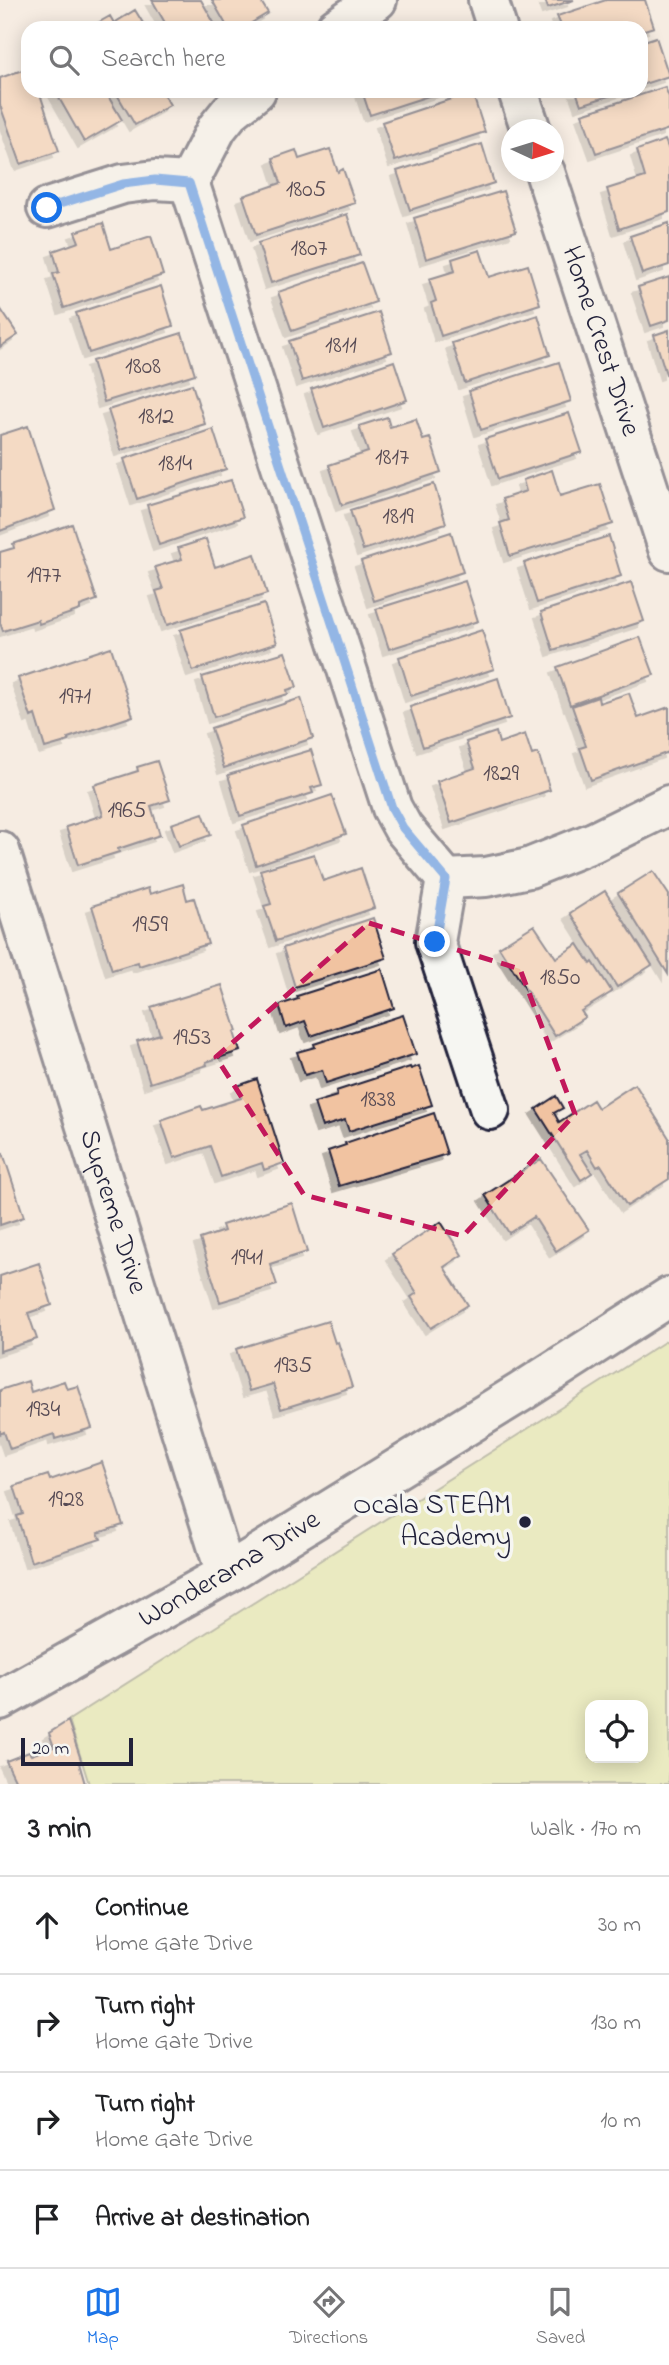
<!DOCTYPE html>
<html lang="en">
<head>
<meta charset="utf-8">
<style>
	body { margin:0; font-family:"Indie Flower",sans-serif; background:#f2f2f2; color:#202124 }
	.controls { position:absolute; right:21px; bottom:21px; display:grid; overflow:hidden; border-radius:14px; box-shadow:0 4px 18px #0003 }
	.controls button { width:63px; height:63px; display:grid; place-items:center; padding:0; border:0; border-bottom:2px solid #e0e0e0; background:#fff; color:#202124; font:35px sans-serif }
	.compass { position:absolute; left:501px; top:119px; width:63px; height:63px; border-radius:50%; background:#fff; box-shadow:0 4px 18px #0003; rotate:94deg }
	.scale { position:absolute; left:21px; bottom:18px; width:112px; box-sizing:border-box; padding-left:7px; border:4px solid #22223b; border-top:0; font-size:19px; line-height:24px; white-space:nowrap; color:#22223b; -webkit-text-stroke:5px #f6f6f2; paint-order:stroke }
	.stop { position:absolute; width:21px; height:21px; margin:-16px; border:5px solid #1a73e8; border-radius:50%; background:#fff }
	.stop.end { background:#1a73e8; border-color:#fff; box-shadow:0 2px 7px #0008 }
	.list { margin:0; padding:0; list-style:none }
	h2 { display:flex; justify-content:space-between; align-items:center; height:91px; margin:0; padding:0 28px; font-size:30px }
	h2 small { font-size:23px; font-weight:400; color:#757577 }
	.list li { display:grid; grid-template-columns:46px 1fr auto; gap:21px; align-items:center; box-sizing:border-box; height:98px; padding:0 28px; border-top:2px solid #e0e0e0 }
	.list b { display:block; font-size:26px; white-space:nowrap }
	.list p { margin:0; font-size:23px; white-space:nowrap; color:#757577 }
	.list em { font-size:23px; font-style:normal; color:#757577 }
	.icon { flex:none; width:38px; height:38px; fill:none; stroke:currentColor; stroke-width:2; stroke-linecap:round; stroke-linejoin:round }
	.map { position:relative; flex:none; width:669px; height:1784px; overflow:hidden }
	.search { position:absolute; background:#fff; box-shadow:0 4px 18px #0003; left:21px; right:21px; top:21px; height:77px; display:flex; align-items:center; gap:18px; box-sizing:border-box; padding:0 24px; border-radius:21px; color:#757577; font-size:26px }
	.sheet { height:483px; background:#fff }
	nav { display:flex; justify-content:space-around; align-items:center; box-sizing:border-box; height:98px; border-top:2px solid #e0e0e0; background:#fff; font-size:19px; color:#757577 }
	nav a { display:grid; justify-items:center; gap:4px }
	nav .on { color:#1a73e8 }
	.map>svg:first-child { display:block }
	.green { fill:#dbe699; stroke:#7e846a; stroke-width:2; fill-rule:evenodd }
	.building { fill:#f1c3a1; stroke:#22223b; stroke-width:2; filter:url(#shadow) }
	.lines { fill:none; stroke-linecap:round; stroke-linejoin:round }
	.minor-casing { stroke:#22223b; stroke-width:44 }
	.minor { stroke:#f6f6f2; stroke-width:38 }
	.route { stroke:#1a73e8; stroke-width:9 }
	.marked { fill:none; stroke:#c2185b; stroke-width:5; stroke-dasharray:14 9; stroke-linejoin:round }
	.poi-dot { fill:#22223b; stroke:#f6f6f2; stroke-width:2.5 }
	.labels { text-anchor:middle; dominant-baseline:central; stroke-width:7; stroke-linejoin:round; paint-order:stroke }
	.number-label { font-size:24px; fill:#564a54 }
	.street-label { font-size:28px; fill:#22223b; stroke:#f6f6f2 }
	.poi-label { font-size:28px; fill:#22223b; stroke:#f6f6f2; text-anchor:end }
</style>
</head>
<body>
<div class="map">
<svg width="669" height="1784" viewBox="0 0 669 1784">
	<defs>
		<filter id="shadow"><feDropShadow dx="-6" dy="6" stdDeviation="0" flood-color="#0004"/></filter>
	</defs>
	<rect width="100%" height="100%" fill="#f5ece2"/>
	<filter id="ink" filterUnits="userSpaceOnUse"><feTurbulence type="fractalNoise" baseFrequency=".0143" numOctaves="2"/><feDisplacementMap in="SourceGraphic" scale="14" xChannelSelector="R" yChannelSelector="G"/><feConvolveMatrix kernelMatrix="1 2 1 2 8 2 1 2 1" color-interpolation-filters="sRGB"/></filter>
	<g filter="url(#ink)">
		<path class="green" d="M 669,1339 L 669,1784 L 89,1784 L 69,1720 ZM 590,1705 L 643,1705 L 643,1758 L 590,1758 Z"/>
		<path class="building" d="M 152,0 L 201,0 L 217,28 L 168,28 Z
			M 212,0 L 260,0 L 268,13 L 243,28 L 228,28 Z
			M 545,0 L 574,0 L 548,8 Z
			M 606,0 L 645,0 L 654,27 L 641,31 L 641,28 L 562,28 L 557,16 Z
			M 135,10 L 146,28 L 89,28 L 110,16 L 114,23 Z
			M 656,37 L 669,76 L 641,85 L 641,42 Z
			M 28,68 L 28,91 L 39,91 L 59,151 L 21,164 L 0,105 L 0,78 Z
			M 665,87 L 669,97 L 669,129 L 596,153 L 582,114 Z
			M 55,91 L 105,91 L 122,120 L 84,142 Z
			M 115,91 L 162,91 L 170,105 L 135,125 Z
			M 362,91 L 444,91 L 370,115 Z
			M 576,91 L 624,91 L 581,105 Z
			M 472,92 L 485,132 L 395,161 L 382,122 Z
			M 665,140 L 669,150 L 669,212 L 619,229 L 607,189 L 645,177 L 637,150 Z
			M 482,144 L 494,183 L 410,210 L 397,171 Z
			M 330,149 L 338,172 L 343,169 L 355,203 L 256,235 L 243,196 L 281,183 L 273,158 L 296,150 L 299,159 Z
			M 503,191 L 516,231 L 426,259 L 414,218 Z
			M 347,214 L 360,255 L 271,283 L 258,243 Z
			M 103,223 L 111,249 L 151,236 L 163,275 L 64,308 L 53,274 L 59,272 L 53,251 L 79,242 L 75,232 Z
			M 669,223 L 669,265 L 642,274 L 630,236 Z
			M 480,250 L 489,277 L 528,265 L 540,304 L 441,336 L 431,303 L 436,301 L 429,279 L 455,271 L 452,259 Z
			M 362,263 L 376,302 L 292,331 L 278,292 Z
			M 669,277 L 669,320 L 651,326 L 638,287 Z
			M 161,286 L 173,326 L 89,353 L 76,313 Z
			M 0,308 L 18,335 L 0,347 Z
			M 379,312 L 392,352 L 302,381 L 289,341 Z
			M 538,315 L 550,355 L 465,383 L 452,343 Z
			M 669,330 L 669,373 L 666,374 L 654,335 Z
			M 182,333 L 195,374 L 104,402 L 92,361 Z
			M 394,361 L 407,400 L 324,428 L 311,389 Z
			M 559,362 L 571,401 L 481,430 L 469,391 Z
			M 192,384 L 205,424 L 121,450 L 108,410 Z
			M 569,413 L 582,452 L 498,479 L 485,439 Z
			M 387,417 L 390,427 L 416,419 L 423,440 L 430,438 L 441,472 L 342,505 L 329,465 L 368,452 L 359,426 Z
			M 28,426 L 55,510 L 0,531 L 0,435 Z
			M 213,429 L 226,469 L 137,499 L 124,459 Z
			M 552,470 L 560,496 L 600,484 L 613,524 L 510,556 L 500,523 L 509,520 L 502,499 L 526,491 L 523,480 Z
			M 231,480 L 243,517 L 159,545 L 147,505 Z
			M 434,484 L 446,523 L 363,550 L 350,510 Z
			M 72,524 L 97,600 L 80,606 L 80,610 L 39,624 L 38,620 L 3,631 L 0,623 L 0,552 L 14,548 L 13,544 Z
			M 451,532 L 463,572 L 374,601 L 361,561 Z
			M 609,536 L 621,576 L 537,603 L 524,563 Z
			M 206,539 L 215,567 L 255,554 L 267,594 L 167,625 L 156,591 L 163,589 L 155,567 L 182,559 L 178,548 Z
			M 465,581 L 478,621 L 389,649 L 376,609 Z
			M 631,582 L 644,621 L 553,650 L 541,612 Z
			M 264,604 L 277,643 L 193,671 L 180,630 Z
			M 482,630 L 494,669 L 411,696 L 399,657 Z
			M 640,637 L 654,675 L 570,705 L 557,667 Z
			M 111,647 L 133,716 L 68,738 L 69,741 L 45,748 L 35,715 L 31,717 L 18,678 Z
			M 285,652 L 297,687 L 287,690 L 288,694 L 214,717 L 202,677 Z
			M 498,678 L 510,718 L 423,747 L 410,707 Z
			M 629,693 L 638,718 L 669,707 L 669,752 L 591,780 L 580,748 L 586,746 L 572,706 L 598,697 L 599,703 Z
			M 301,698 L 313,738 L 224,768 L 211,728 Z
			M 496,732 L 499,743 L 525,734 L 532,755 L 538,753 L 550,790 L 451,823 L 437,781 L 475,768 L 466,742 Z
			M 311,750 L 322,785 L 311,788 L 313,793 L 240,816 L 228,775 Z
			M 157,761 L 170,800 L 151,806 L 160,835 L 118,849 L 119,852 L 78,865 L 66,827 L 103,815 L 94,785 L 138,771 L 137,767 Z
			M 332,795 L 346,834 L 256,865 L 243,825 Z
			M 203,813 L 211,835 L 179,846 L 171,824 Z
			M 314,854 L 323,881 L 361,868 L 374,908 L 276,941 L 264,906 L 271,904 L 260,870 Z
			M 653,871 L 669,895 L 668,974 L 618,893 Z
			M 183,884 L 187,900 L 194,898 L 208,944 L 139,966 L 138,962 L 112,970 L 92,906 L 148,888 L 150,894 Z
			M 605,891 L 652,965 L 617,987 L 570,913 Z
			M 373,918 L 386,958 L 295,987 L 283,948 Z
			M 534,925 L 556,958 L 578,944 L 591,964 L 593,962 L 612,992 L 581,1011 L 585,1017 L 555,1036 L 499,947 Z
			M 382,969 L 394,1008 L 311,1036 L 305,1021 L 286,1028 L 279,1005 L 298,999 L 297,996 Z
			M 222,985 L 237,1031 L 234,1032 L 240,1051 L 206,1062 L 207,1065 L 150,1083 L 137,1041 L 160,1034 L 151,1007 Z
			M 403,1015 L 416,1054 L 326,1083 L 322,1070 L 305,1075 L 297,1052 L 315,1047 L 314,1044 Z
			M 419,1066 L 432,1105 L 349,1131 L 345,1120 L 322,1127 L 314,1103 L 337,1096 L 336,1091 L 410,1067 L 411,1069 Z
			M 257,1079 L 284,1163 L 264,1170 L 262,1163 L 221,1177 L 210,1146 L 174,1158 L 161,1120 L 201,1106 L 203,1110 L 241,1098 L 237,1086 Z
			M 635,1084 L 669,1138 L 669,1179 L 627,1206 L 601,1165 L 597,1167 L 587,1150 L 580,1154 L 592,1173 L 581,1180 L 536,1109 L 556,1096 L 563,1108 L 554,1113 L 559,1122 L 593,1100 L 598,1108 Z
			M 434,1113 L 447,1154 L 339,1186 L 328,1151 L 346,1145 L 345,1143 Z
			M 3,1153 L 24,1217 L 0,1225 L 0,1154 Z
			M 541,1159 L 589,1230 L 556,1251 L 534,1217 L 509,1233 L 485,1195 Z
			M 292,1203 L 307,1252 L 270,1264 L 277,1285 L 220,1302 L 200,1239 L 224,1231 L 222,1225 Z
			M 441,1222 L 462,1255 L 444,1267 L 468,1305 L 431,1328 L 411,1297 L 417,1293 L 392,1254 Z
			M 39,1263 L 52,1305 L 28,1313 L 37,1339 L 0,1351 L 0,1276 Z
			M 328,1321 L 335,1343 L 338,1342 L 352,1387 L 281,1409 L 273,1384 L 249,1391 L 236,1349 Z
			M 28,1381 L 31,1392 L 64,1381 L 67,1389 L 78,1386 L 92,1428 L 55,1439 L 54,1434 L 10,1449 L 4,1432 L 0,1434 L 0,1390 Z
			M 102,1462 L 123,1525 L 98,1533 L 101,1539 L 31,1562 L 17,1516 L 23,1514 L 14,1486 L 48,1475 L 50,1480 Z
			M 68,1721 L 82,1763 L 79,1763 L 85,1784 L 17,1784 L 6,1761 L 29,1752 L 31,1755 L 54,1747 L 49,1733 Z"/>
		<g class="lines">
			<defs>
				<g id="minor">
					<path d="M 488,0 L 497,28"/>
					<path d="M 336,28 L 377,0"/>
					<path d="M 518,91 L 531,130"/>
					<path id="s1" d="M 545,172 L 669,551"/>
					<path d="M 189,182 L 392,808 L 403,828 L 446,879"/>
					<path d="M 47,208 L 123,184 L 155,180 L 189,182 L 217,128 L 230,112 L 256,91"/>
					<path id="s2" d="M 0,851 L 226,1574"/>
					<path d="M 446,879 L 435,942 L 490,1110"/>
					<path d="M 446,879 L 486,877 L 529,868 L 594,842 L 669,805"/>
					<path id="s3" d="M 0,1700 L 226,1574 L 521,1392 L 669,1297"/>
				</g>
			</defs>
			<use href="#minor" class="minor-casing"/>
			<use href="#minor" class="minor"/>
		</g>
	</g>
	<g class="lines" filter="url(#ink)">
		<path class="route" d="M 47,208 L 123,184 L 155,180 L 189,183 L 392,808 L 403,828 L 446,879 L 435,942"/>
	</g>
	<path d="M0 0H669V1784H0ZM 369,923 L 520,969 L 575,1114 L 463,1236 L 304,1195 L 216,1057 Z" fill="#f5ece2" fill-opacity=".55" fill-rule="evenodd"/>
	<path class="marked" d="M 369,923 L 520,969 L 575,1114 L 463,1236 L 304,1195 L 216,1057 Z"/>
	<circle class="poi-dot" cx="525" cy="1522" r="7"/>
	<g class="labels">
		<g class="number-label">
			<text x="306" y="190">1805</text>
			<text x="309" y="249">1807</text>
			<text x="341" y="346">1811</text>
			<text x="143" y="367">1808</text>
			<text x="156" y="417">1812</text>
			<text x="392" y="458">1817</text>
			<text x="175" y="464">1814</text>
			<text x="398" y="517">1819</text>
			<text x="44" y="576">1977</text>
			<text x="75" y="697">1971</text>
			<text x="501" y="774">1829</text>
			<text x="127" y="811">1965</text>
			<text x="150" y="925">1959</text>
			<text x="560" y="978">1850</text>
			<text x="192" y="1038">1953</text>
			<text x="378" y="1100">1838</text>
			<text x="247" y="1258">1941</text>
			<text x="293" y="1366">1935</text>
			<text x="43" y="1410">1934</text>
			<text x="66" y="1500">1928</text>
		</g>
		<g class="street-label">
			<text stroke="none"><textPath href="#s1" startOffset="178">Home Crest Drive</textPath></text>
			<text stroke="none"><textPath href="#s2" startOffset="378">Supreme Drive</textPath></text>
			<text stroke="none"><textPath href="#s3" startOffset="264">Wonderama Drive</textPath></text>
		</g>
		<g class="poi-label">
			<text x="511" y="1506">Ocala STEAM<tspan x="511" dy="32">Academy</tspan></text>
		</g>
	</g>
</svg>
<div class="controls">
<button><svg class="icon" aria-label="locate" viewBox="0 0 24 24"><circle cx="12" cy="12" r="6"/><path d="M12 2v4M12 18v4M2 12h4M18 12h4"/></svg></button>
</div>
<svg class="compass" viewBox="-18 -18 36 36"><path d="M0-13l5 13h-10z" fill="#e53935"/><path d="M0 13l5-13h-10z" fill="#757577"/></svg>
<div class="scale">20 m</div>
<div class="stop" style="left:47px;top:208px"></div>
<div class="stop end" style="left:435px;top:942px"></div>
<div class="search"><svg class="icon" aria-label="search" viewBox="0 0 24 24"><circle cx="10" cy="10" r="6"/><path d="M15 15l6 6"/></svg>Search here</div>
</div>
<section class="sheet">
<h2>3 min<small>Walk · 170 m</small></h2>
<ul class="list">
<li><svg class="icon" aria-label="ahead" viewBox="0 0 24 24"><path d="M12 20V5M6 11l6-6 6 6"/></svg><div><b>Continue</b><p>Home Gate Drive</p></div><em>30 m</em></li>
<li><svg class="icon" aria-label="right" viewBox="0 0 24 24"><path d="M7 20v-9h11M14 6l5 5-5 5"/></svg><div><b>Turn right</b><p>Home Gate Drive</p></div><em>130 m</em></li>
<li><svg class="icon" aria-label="right" viewBox="0 0 24 24"><path d="M7 20v-9h11M14 6l5 5-5 5"/></svg><div><b>Turn right</b><p>Home Gate Drive</p></div><em>10 m</em></li>
<li><svg class="icon" aria-label="arrive" viewBox="0 0 24 24"><path d="M6 21V4h12l-3 4 3 4H6"/></svg><div><b>Arrive at destination</b></div></li>
</ul>
</section>
<nav>
<a class="on"><svg class="icon" aria-label="map" viewBox="0 0 24 24"><path d="M3 6l6-2 6 2 6-2v14l-6 2-6-2-6 2zM9 4v14M15 6v14"/></svg>Map</a>
<a><svg class="icon" aria-label="directions" viewBox="0 0 24 24"><path d="M12 3l9 9-9 9-9-9zM9 14v-3h6M13 9l2 2-2 2"/></svg>Directions</a>
<a><svg class="icon" aria-label="saved" viewBox="0 0 24 24"><path d="M7 4h10v16l-5-4-5 4z"/></svg>Saved</a>
</nav>
</body>
</html>
